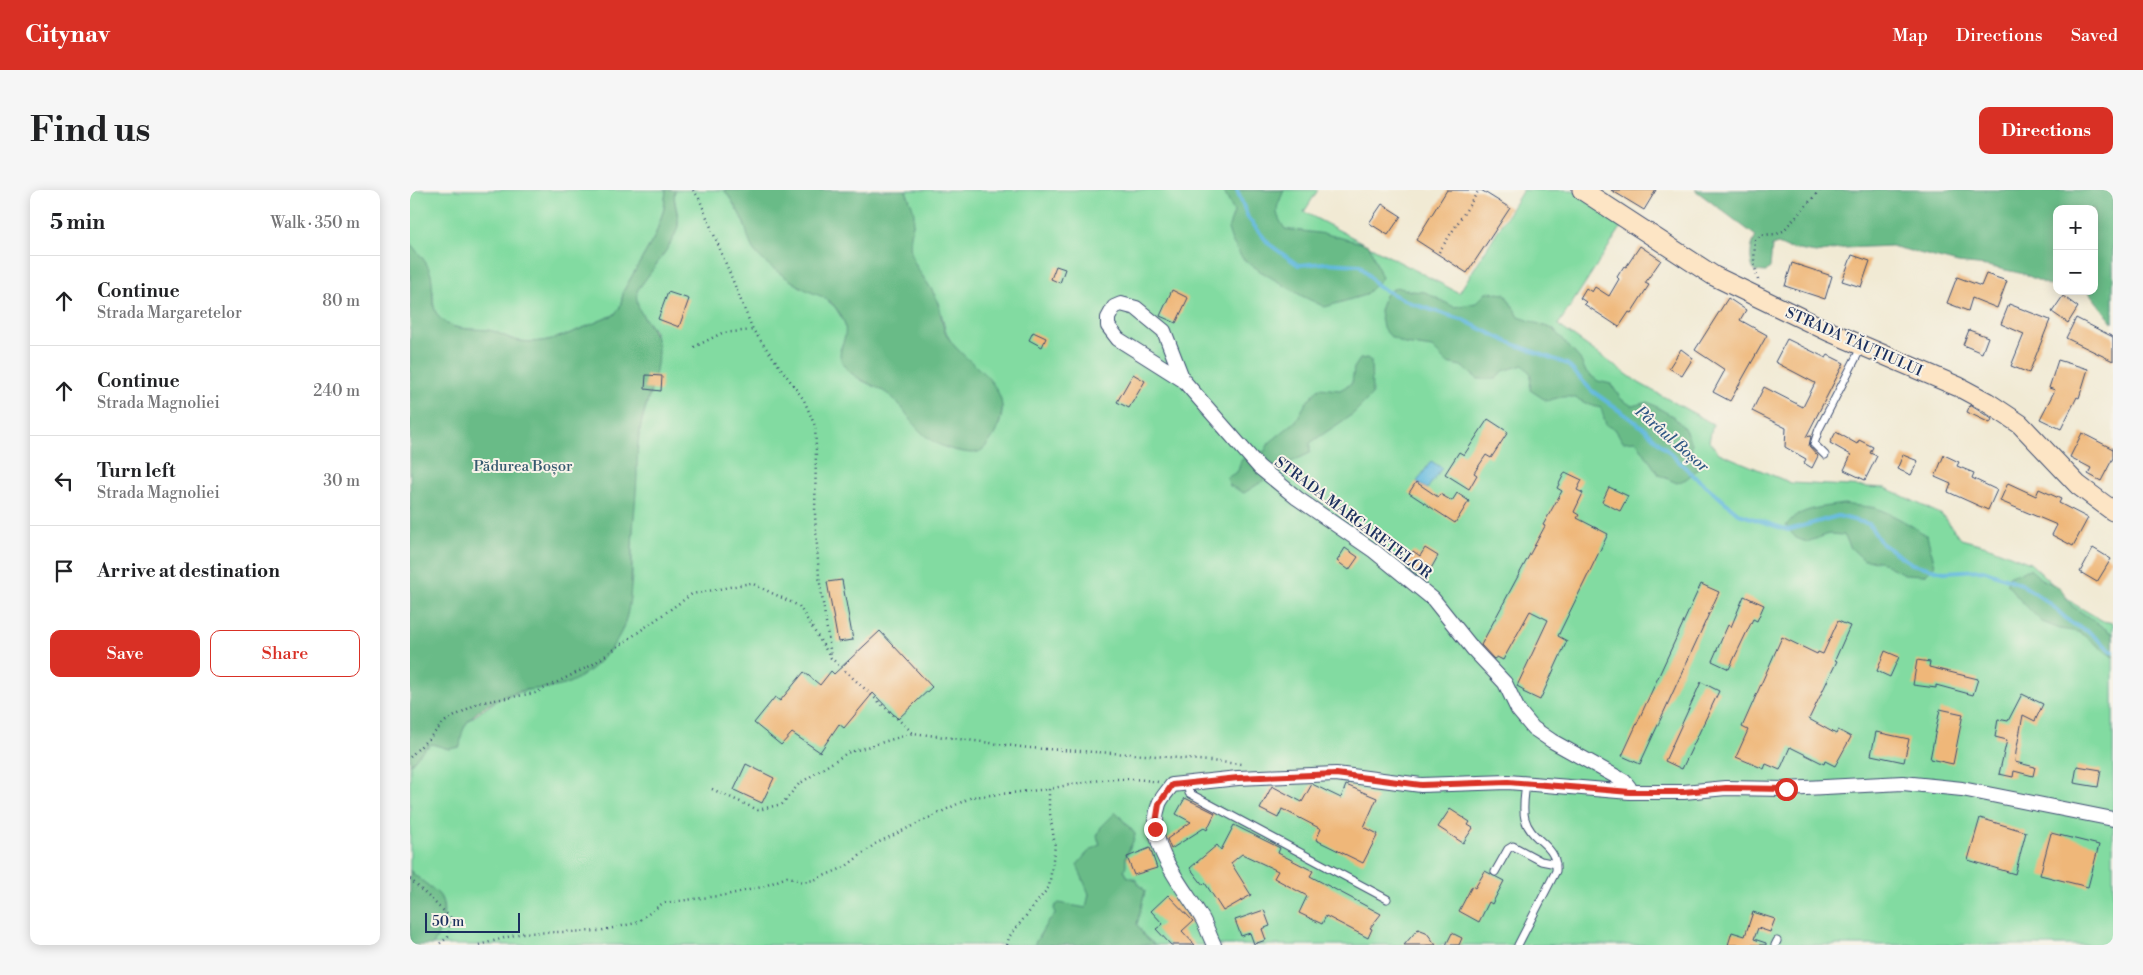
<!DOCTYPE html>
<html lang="en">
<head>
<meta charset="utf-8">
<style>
	body { margin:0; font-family:"Libre Bodoni",serif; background:#f6f6f6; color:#202124 }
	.controls { position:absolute; right:15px; top:15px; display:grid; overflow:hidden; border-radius:10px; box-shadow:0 2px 12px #0003 }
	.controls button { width:45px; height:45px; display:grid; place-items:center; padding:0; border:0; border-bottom:1px solid #e0e0e0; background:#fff; color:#202124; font:25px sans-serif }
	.scale { position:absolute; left:15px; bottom:12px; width:95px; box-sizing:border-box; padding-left:5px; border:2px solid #1b2f5e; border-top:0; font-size:14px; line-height:18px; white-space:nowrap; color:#1b2f5e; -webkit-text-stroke:4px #f7f3e8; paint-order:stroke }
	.stop { position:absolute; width:15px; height:15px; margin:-11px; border:4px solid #d93025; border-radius:50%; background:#fff }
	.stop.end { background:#d93025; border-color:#fff; box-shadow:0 1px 5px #0008 }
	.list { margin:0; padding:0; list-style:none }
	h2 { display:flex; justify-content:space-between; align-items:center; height:65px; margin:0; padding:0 20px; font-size:21px }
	h2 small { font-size:16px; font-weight:400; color:#757577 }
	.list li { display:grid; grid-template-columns:32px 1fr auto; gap:15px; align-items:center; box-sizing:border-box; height:90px; padding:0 20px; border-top:1px solid #e0e0e0 }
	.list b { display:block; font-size:19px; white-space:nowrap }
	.list p { margin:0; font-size:16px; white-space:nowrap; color:#757577 }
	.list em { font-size:16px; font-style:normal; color:#757577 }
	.actions { display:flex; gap:10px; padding:15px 20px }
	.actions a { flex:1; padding:11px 0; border:1px solid #d93025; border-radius:10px; text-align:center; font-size:18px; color:#d93025 }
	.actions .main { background:#d93025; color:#fff }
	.icon { flex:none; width:28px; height:28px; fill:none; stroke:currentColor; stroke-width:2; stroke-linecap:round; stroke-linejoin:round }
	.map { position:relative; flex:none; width:1703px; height:755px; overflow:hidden; border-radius:10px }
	header { display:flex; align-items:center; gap:30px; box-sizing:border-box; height:70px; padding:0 25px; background:#d93025; color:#fff }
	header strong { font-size:24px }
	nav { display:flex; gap:28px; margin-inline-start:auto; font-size:18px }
	.intro { display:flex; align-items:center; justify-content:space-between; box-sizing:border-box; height:120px; padding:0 30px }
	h1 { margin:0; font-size:35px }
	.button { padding:12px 22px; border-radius:10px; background:#d93025; color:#fff; font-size:18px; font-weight:700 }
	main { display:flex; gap:30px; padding:0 30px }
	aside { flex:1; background:#fff; border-radius:10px; box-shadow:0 2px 12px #0003 }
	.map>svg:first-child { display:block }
	.green { fill:#82dba1; stroke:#4e8580 }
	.forest { fill:#69bb87; stroke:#427572 }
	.water { fill:#62b9df; stroke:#3e749e }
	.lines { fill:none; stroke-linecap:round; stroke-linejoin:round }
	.stream { stroke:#62b9df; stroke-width:4 }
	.building { fill:#efb779 }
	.lane-casing { stroke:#3b4b70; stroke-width:9 }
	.street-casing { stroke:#3b4b70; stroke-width:16 }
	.secondary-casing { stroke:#3b4b70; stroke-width:21 }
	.path { stroke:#3b4b70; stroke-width:2.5; stroke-dasharray:1 4; stroke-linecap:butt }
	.lane { stroke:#fff; stroke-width:7 }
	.street { stroke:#fff; stroke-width:14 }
	.secondary { stroke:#fde5c5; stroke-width:19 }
	.route { stroke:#d93025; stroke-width:6 }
	.labels { text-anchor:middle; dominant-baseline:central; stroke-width:4; stroke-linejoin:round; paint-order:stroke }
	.street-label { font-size:15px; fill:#1b2f5e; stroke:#f7f3e8 }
	.park-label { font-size:15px; fill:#355a6f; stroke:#f7f3e8 }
	.water-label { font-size:16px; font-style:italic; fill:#305885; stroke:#f7f3e8 }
</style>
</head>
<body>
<header>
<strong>Citynav</strong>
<nav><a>Map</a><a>Directions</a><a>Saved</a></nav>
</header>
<div class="intro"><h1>Find us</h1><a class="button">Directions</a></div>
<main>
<aside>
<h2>5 min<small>Walk · 350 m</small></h2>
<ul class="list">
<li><svg class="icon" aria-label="ahead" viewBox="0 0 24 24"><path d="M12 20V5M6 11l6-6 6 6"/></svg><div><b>Continue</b><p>Strada Margaretelor</p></div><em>80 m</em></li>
<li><svg class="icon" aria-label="ahead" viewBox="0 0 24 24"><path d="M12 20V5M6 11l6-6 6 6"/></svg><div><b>Continue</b><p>Strada Magnoliei</p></div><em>240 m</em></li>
<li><svg class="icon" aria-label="left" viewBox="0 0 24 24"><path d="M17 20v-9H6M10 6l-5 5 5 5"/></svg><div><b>Turn left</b><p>Strada Magnoliei</p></div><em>30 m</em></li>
<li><svg class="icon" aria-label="arrive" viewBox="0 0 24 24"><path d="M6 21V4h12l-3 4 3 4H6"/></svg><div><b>Arrive at destination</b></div></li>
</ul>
<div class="actions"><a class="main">Save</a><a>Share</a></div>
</aside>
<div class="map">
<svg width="1703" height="755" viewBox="0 0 1703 755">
	<rect width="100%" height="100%" fill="#f7f3e8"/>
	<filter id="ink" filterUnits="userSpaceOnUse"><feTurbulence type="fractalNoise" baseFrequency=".02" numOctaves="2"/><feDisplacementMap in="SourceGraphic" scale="10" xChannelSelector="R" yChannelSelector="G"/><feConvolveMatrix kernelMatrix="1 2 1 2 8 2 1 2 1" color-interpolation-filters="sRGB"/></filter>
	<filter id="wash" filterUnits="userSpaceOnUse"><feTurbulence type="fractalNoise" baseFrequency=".0096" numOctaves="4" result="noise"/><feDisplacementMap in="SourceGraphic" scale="20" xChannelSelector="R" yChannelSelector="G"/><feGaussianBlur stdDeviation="1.12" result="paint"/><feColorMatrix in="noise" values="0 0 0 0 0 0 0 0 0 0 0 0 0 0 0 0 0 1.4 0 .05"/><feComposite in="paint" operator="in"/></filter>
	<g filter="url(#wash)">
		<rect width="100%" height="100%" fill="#f1ead4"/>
		<path class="green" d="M 0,0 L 256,0 L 254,19 L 245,46 L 214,100 L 210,117 L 204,125 C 174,136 143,156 110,151 C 97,149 87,141 74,140 C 57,138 36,141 26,123 C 22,115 24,106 22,97 C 19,79 11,67 0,53 Z
			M 265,0 L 314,0 L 316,2 L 331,26 L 345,62 L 392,98 L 410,104 L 425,117 L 435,133 L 437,143 L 430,160 L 451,190 L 478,203 L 492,216 L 503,232 L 584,244 C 612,199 559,181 540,150 C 532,137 533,123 527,110 C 518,90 500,75 499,52 C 499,45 502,40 503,33 C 504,24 499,9 496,0 L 908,0 L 894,22 L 1049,103 L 1113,0 L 1163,0 L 1214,33 L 1148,135 L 1229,193 L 1303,234 L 1299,251 L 1309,263 L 1381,293 L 1476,298 L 1532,325 L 1551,349 L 1577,356 L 1620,373 L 1664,414 L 1693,431 L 1703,433 L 1703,755 L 745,755 L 734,746 L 727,734 L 735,701 L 725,689 L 717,686 L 714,680 C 717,675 715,674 716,668 C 717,660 724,653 725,644 L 706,622 L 691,638 L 687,646 L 690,654 L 677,663 L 679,711 L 676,718 L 658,716 C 639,729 635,735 624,755 L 23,755 C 30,742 39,720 30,706 C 24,698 8,690 0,680 L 0,575 L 14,559 L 22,554 L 39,559 L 59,530 L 90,508 L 117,500 L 155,495 L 171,485 L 200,460 L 215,435 L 222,388 L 222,359 L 227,257 L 230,237 L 241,200 L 247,171 L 245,142 L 228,119 L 225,110 L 227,101 C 239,83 264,54 268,35 C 270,23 262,12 265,0 Z"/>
		<path class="forest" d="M 256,0 L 265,0 C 262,12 269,23 268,35 C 267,50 237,86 227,101 C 223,127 248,133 248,162 C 248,189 234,214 230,240 C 227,255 227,270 227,285 C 226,309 223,333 222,357 C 221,383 223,418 211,442 C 201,464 176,487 154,495 C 141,499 129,498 116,500 C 98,502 61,520 54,538 C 51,544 51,551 50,557 L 39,559 L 22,554 L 14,559 L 0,575 L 0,53 C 8,63 18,72 21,85 C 24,98 20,115 28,126 C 41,142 59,138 78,140 C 89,141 98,150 110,151 C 143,156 174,136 204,125 L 210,117 L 214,100 L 245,46 L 254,19 Z
			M 314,0 L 496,0 C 498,8 504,16 504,25 C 504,38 498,48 501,62 C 504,80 521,93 527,111 C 532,123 531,136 538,147 C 552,171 590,186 592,217 C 592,230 586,245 577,255 C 571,263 564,264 554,262 C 537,260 520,252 508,239 C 498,228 492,214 479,205 C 465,194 446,191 435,177 C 420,158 446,149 430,124 C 417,103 409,108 391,97 C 378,89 356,75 346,63 C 339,55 338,45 335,36 C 331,25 321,8 314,0 Z
			M 813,0 L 874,0 C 867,19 862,19 875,39 L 916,44 L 959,55 L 972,88 L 955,105 L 915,117 L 892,106 L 850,81 L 832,68 L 822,51 L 818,39 L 824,22 Z
			M 1285,0 L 1703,0 L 1703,133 L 1678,101 L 1684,101 L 1684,19 L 1647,19 L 1647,88 L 1641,96 L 1614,84 L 1577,76 L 1548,73 L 1481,56 L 1434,58 L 1406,63 L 1377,58 L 1368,54 L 1362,56 L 1360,78 L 1356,82 L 1344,81 C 1339,70 1340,56 1346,46 Z
			M 986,97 L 1001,101 L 1015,102 L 1044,117 L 1066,113 L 1077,102 L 1095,104 L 1109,127 L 1143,139 L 1170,169 L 1176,182 L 1188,191 L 1201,194 L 1211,209 L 1222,216 L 1238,212 L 1264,227 L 1274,238 L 1282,254 L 1281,265 L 1288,279 L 1276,289 L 1267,293 L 1249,285 L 1226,251 L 1213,252 L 1205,239 L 1196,235 L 1191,218 C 1165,213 1169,200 1137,211 L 1120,200 L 1121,184 L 1113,175 L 1093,181 L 1086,189 L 1068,189 L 1051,176 L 1037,173 L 1022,158 L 995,154 L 981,147 L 973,138 L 970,121 L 975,105 Z
			M 957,168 L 961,171 L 962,205 L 943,224 L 900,253 L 900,263 L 879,273 L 865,277 L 853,291 L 834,303 L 820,296 L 817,288 L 828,281 L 831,270 L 855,261 L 859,253 L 886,231 L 896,213 L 909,198 L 930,200 L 942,193 L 944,178 L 950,169 Z
			M 1434,314 C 1443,316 1458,316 1465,318 C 1483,324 1501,335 1517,346 L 1525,375 L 1515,385 L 1494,384 L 1469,371 L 1454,370 L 1441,358 L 1434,345 L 1419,344 L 1397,352 L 1386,348 L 1376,336 C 1387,318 1414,317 1434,314 Z
			M 1620,379 L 1631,389 L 1649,397 L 1662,416 L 1703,444 L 1703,467 L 1669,442 L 1650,439 L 1632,432 L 1610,410 L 1597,394 L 1599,386 Z
			M 706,622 L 725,644 C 724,653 717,660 716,668 C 715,674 717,675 714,680 L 717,686 L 724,689 L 735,701 L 727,734 L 734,746 L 745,755 L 624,755 L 638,731 L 645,725 L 644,717 L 649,713 L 676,718 L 679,704 L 667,675 L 677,663 L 690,654 L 687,646 L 691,637 Z
			M 0,680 C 8,690 24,698 30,706 C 38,720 30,742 23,755 L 0,755 Z"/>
		<path class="water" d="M 1021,271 L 1032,278 L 1017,299 L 1007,292 Z"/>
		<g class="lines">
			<path class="stream" d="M 827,0 L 838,28 L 859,54 L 888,75 L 915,73 L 950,75 L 968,97 L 1003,114 L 1053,130 L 1098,152 L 1157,174 L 1182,201 L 1235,239 L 1282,284 L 1329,324 L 1378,340 L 1428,326 L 1459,334 L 1471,353 L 1502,374 L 1534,382 L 1573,380 L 1611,394 L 1639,413 L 1661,433 L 1679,442 L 1703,462"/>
		</g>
		<g id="blocks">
			<path class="building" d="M 1037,0 L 1071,0 L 1100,18 L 1057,83 L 1006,50 Z
				M 1201,0 L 1246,0 L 1234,20 Z
				M 972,14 L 991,26 L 978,45 L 959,33 Z
				M 1230,56 L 1251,70 L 1235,93 L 1239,95 L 1221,123 L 1219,122 L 1209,137 L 1174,114 L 1176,112 L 1170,108 L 1176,98 L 1182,102 L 1185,97 L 1199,106 L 1209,89 L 1207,87 L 1214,76 L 1216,77 Z
				M 1442,65 L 1460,71 L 1451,97 L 1432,91 Z
				M 1382,73 L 1422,86 L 1415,109 L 1375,96 Z
				M 646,76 L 655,79 L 650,93 L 641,89 Z
				M 1576,84 L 1597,91 L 1587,118 L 1562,108 L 1558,121 L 1537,113 L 1547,87 L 1571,96 Z
				M 762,100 L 778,108 L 766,133 L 750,126 Z
				M 258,102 L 279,109 L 269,137 L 248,129 Z
				M 1653,106 L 1668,117 L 1658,133 L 1642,122 Z
				M 1318,108 L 1336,120 L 1330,130 L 1357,145 L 1320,211 L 1303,202 L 1315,180 L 1285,160 Z
				M 1599,114 L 1640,130 L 1619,183 L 1601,176 L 1614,144 L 1591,134 Z
				M 1666,128 L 1703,147 L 1703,171 L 1656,148 Z
				M 1559,140 L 1578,147 L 1572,163 L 1553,155 Z
				M 623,142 L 636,148 L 632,157 L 619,150 Z
				M 1377,149 L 1416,168 L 1418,165 L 1434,173 L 1396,247 L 1401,246 L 1399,256 L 1408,266 L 1402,278 L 1394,273 L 1396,269 L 1375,257 L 1376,238 L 1342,221 L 1354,197 L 1393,217 L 1405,193 L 1365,172 Z
				M 1271,159 L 1283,168 L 1272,186 L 1259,178 Z
				M 1648,170 L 1678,179 L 1669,208 L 1667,207 L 1651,239 L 1630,229 L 1645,200 L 1639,198 Z
				M 723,184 L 735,191 L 719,218 L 707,212 Z
				M 236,185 L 252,186 L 251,201 L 235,199 Z
				M 1560,215 L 1582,229 L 1580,233 L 1557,222 Z
				M 1078,229 L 1098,242 L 1081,268 L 1076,265 L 1064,283 L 1067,285 L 1059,299 L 1035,284 L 1049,262 L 1054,265 Z
				M 1426,242 L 1447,254 L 1449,250 L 1463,257 L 1460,263 L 1467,266 L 1455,290 L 1434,280 L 1441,265 L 1420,253 Z
				M 1672,243 L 1703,259 L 1703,268 L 1691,291 L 1678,284 L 1681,278 L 1660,267 Z
				M 1493,265 L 1508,271 L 1501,285 L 1487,279 Z
				M 1534,265 L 1549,272 L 1547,276 L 1564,283 L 1562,288 L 1587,300 L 1578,320 L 1538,302 L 1541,294 L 1525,287 Z
				M 1155,282 L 1172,290 L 1167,300 L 1173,303 L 1164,322 L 1169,325 L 1167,328 L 1198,344 L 1148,446 L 1157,451 L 1130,510 L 1113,502 L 1114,500 L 1107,496 L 1138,430 L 1120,421 L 1093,470 L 1087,467 L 1084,469 L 1071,455 L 1135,336 L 1133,335 L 1152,301 L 1147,298 Z
				M 1006,292 L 1028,307 L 1030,304 L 1042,311 L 1047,303 L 1059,311 L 1045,333 L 999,303 Z
				M 1598,293 L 1626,306 L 1629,299 L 1651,309 L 1649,313 L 1678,328 L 1663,356 L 1642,345 L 1647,335 L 1590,311 Z
				M 1199,297 L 1218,306 L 1210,321 L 1192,312 Z
				M 935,358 L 948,367 L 939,380 L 927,371 Z
				M 1015,358 L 1028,366 L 1014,391 L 994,374 L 1003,361 L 1010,366 Z
				M 1683,358 L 1701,369 L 1687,392 L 1670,382 Z
				M 432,390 L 443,450 L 428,452 L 417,392 Z
				M 1291,394 L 1309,402 L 1230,574 L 1212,566 Z
				M 1334,406 L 1354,415 L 1347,431 L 1343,429 L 1319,479 L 1302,471 L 1318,435 L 1321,437 Z
				M 1428,431 L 1440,436 L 1425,470 L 1427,471 L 1399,529 L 1426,544 L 1428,540 L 1441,547 L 1425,576 L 1415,571 L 1414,574 L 1380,557 L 1370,580 L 1356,574 L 1354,579 L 1326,567 L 1338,540 L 1332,537 L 1372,447 L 1407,464 L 1408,462 L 1413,464 Z
				M 470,441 L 522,497 L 488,529 L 463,503 L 434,538 L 429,534 L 410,562 L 382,543 L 371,555 L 344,533 L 365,507 L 370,511 L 394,482 L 410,495 L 421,481 L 424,484 Z
				M 1475,461 L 1489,467 L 1480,487 L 1467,481 Z
				M 1507,470 L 1520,472 L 1519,477 L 1568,489 L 1563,505 L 1526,495 L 1526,498 L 1503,495 Z
				M 1291,492 L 1309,501 L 1272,579 L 1255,571 Z
				M 1612,504 L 1633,514 L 1625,531 L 1613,525 L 1606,562 L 1605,572 L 1625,577 L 1623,586 L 1604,581 L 1603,587 L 1589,584 L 1597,550 L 1585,547 L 1588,529 L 1598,531 Z
				M 1530,519 L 1553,524 L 1543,574 L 1520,569 Z
				M 1466,542 L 1499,549 L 1494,572 L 1461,565 Z
				M 336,574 L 364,588 L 352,613 L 324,600 Z
				M 1667,576 L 1691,580 L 1688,597 L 1664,593 Z
				M 902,594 L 931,608 L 936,595 L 967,608 L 954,637 L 968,644 L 953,673 L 906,650 L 911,639 L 872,619 L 868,628 L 850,619 L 862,596 L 892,612 Z
				M 775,608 L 805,623 L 797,640 L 794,638 L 761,659 L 757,649 L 781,632 L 766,624 Z
				M 1040,619 L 1060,632 L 1058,635 L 1063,638 L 1053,653 L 1028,637 Z
				M 1570,628 L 1616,642 L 1605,684 L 1558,670 Z
				M 824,635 L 870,658 L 868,663 L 903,681 L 900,686 L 971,724 L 960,738 L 962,739 L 958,748 L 916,726 L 912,734 L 889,723 L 897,706 L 864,688 L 868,681 L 832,664 L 821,673 L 841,705 L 813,721 L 795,693 L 793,695 L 780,678 L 807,655 L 811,660 Z
				M 1641,643 L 1689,655 L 1678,697 L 1630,685 Z
				M 740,658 L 747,678 L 724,685 L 717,667 Z
				M 1075,681 L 1094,691 L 1082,714 L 1079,712 L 1069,732 L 1049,721 L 1062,696 L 1065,698 Z
				M 758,705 L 783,731 L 772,741 L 785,755 L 761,755 L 746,739 L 753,734 L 741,721 Z
				M 854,720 L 860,736 L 852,739 L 856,750 L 844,754 L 840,743 L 831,746 L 825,730 Z
				M 1343,722 L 1365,729 L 1360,742 L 1348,738 L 1344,749 L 1356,753 L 1356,755 L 1318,755 L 1322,742 L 1335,746 Z
				M 1008,739 L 1016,742 L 1026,755 L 994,755 Z
				M 1042,743 L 1052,748 L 1049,755 L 1036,755 Z"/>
		</g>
	</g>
	<g filter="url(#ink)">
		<use href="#blocks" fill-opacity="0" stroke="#3b4b70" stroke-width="1"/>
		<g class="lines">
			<defs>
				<path id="lane" d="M 1415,265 L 1404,254 L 1409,239 L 1452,156
					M 777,593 L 779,603 L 977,709
					M 1085,682 L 1098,659 L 1103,656 L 1131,671 L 1146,674
					M 1108,755 L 1146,681 C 1148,654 1121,652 1115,629 C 1112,618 1115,604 1116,593
					M 1365,755 L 1367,751"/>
				<path id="street" d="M 773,190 L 754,141 L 726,118 L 711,114 L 704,117 L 698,128 L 698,136 L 708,149 L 773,190 L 849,277 L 887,308 L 964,361 L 1023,409 L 1063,459 L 1095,493 L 1108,520 L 1123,538 L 1142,551 L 1214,591 L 1219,597 L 1220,602
					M 804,755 C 800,747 797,738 793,730 C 774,696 734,656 749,614 C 751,608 758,601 762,595 L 828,588 L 926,584 L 1011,595 L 1098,592 L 1220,602 L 1274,602 L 1316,598 L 1376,599 L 1493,593 L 1552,599 L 1703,629"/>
				<path id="secondary" d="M 1172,0 L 1304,86 L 1418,141 L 1549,197 L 1577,212 L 1610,234 L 1668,295 L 1703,321"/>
			</defs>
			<use href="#lane" class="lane-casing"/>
			<use href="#street" class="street-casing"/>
			<use href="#secondary" class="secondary-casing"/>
			<path class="path" d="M 283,0 L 289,8 L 343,140
				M 1029,62 L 1069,0
				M 1348,90 L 1344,74 L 1345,50 L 1351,45 L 1367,44 L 1373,41 L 1410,0
				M 284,157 L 312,143 L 343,140 L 394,210 L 405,236 L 406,257 L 405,325 L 409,387 L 421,466
				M 0,567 L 36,531 L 68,513 L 125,503 L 182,475 L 282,404 L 341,393 L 389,416 L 421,468 L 503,543 L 619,558 L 736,565 L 831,574
				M 302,599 L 348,620 L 372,614 L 389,594 L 437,563 L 503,543
				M 0,689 L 41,728 L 38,747 L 28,755
				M 69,755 L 112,743 L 189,741 L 226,733 L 253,713 L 316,705 L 352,697 L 377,687 L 383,688 L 392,692 L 404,690 L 435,677 L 465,654 L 562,607 L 639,599
				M 597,755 L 599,747 L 639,697 L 645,656 L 639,617 L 639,599 C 676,591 711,585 748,592"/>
			<use href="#lane" class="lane"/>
			<use href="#street" class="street"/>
			<use href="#secondary" class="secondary"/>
		</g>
	</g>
	<g class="lines" filter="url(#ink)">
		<path class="route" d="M 745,639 L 749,614 L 762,595 L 828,588 L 926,584 L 1011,595 L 1098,592 L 1220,602 L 1274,602 L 1316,598 L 1376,599"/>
	</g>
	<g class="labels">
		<g class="street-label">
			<text transform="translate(1444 152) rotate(24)">STRADA TĂUȚIULUI</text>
			<text transform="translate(943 328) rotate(37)">STRADA MARGARETELOR</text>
		</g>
		<g class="park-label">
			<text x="113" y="276">Pădurea Boșor</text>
		</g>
		<g class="water-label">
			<text transform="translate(1262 249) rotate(41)">Pârâul Boșor</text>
		</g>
	</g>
</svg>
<div class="controls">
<button>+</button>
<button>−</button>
</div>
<div class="scale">50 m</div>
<div class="stop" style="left:1376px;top:599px"></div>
<div class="stop end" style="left:745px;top:639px"></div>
</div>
</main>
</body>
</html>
